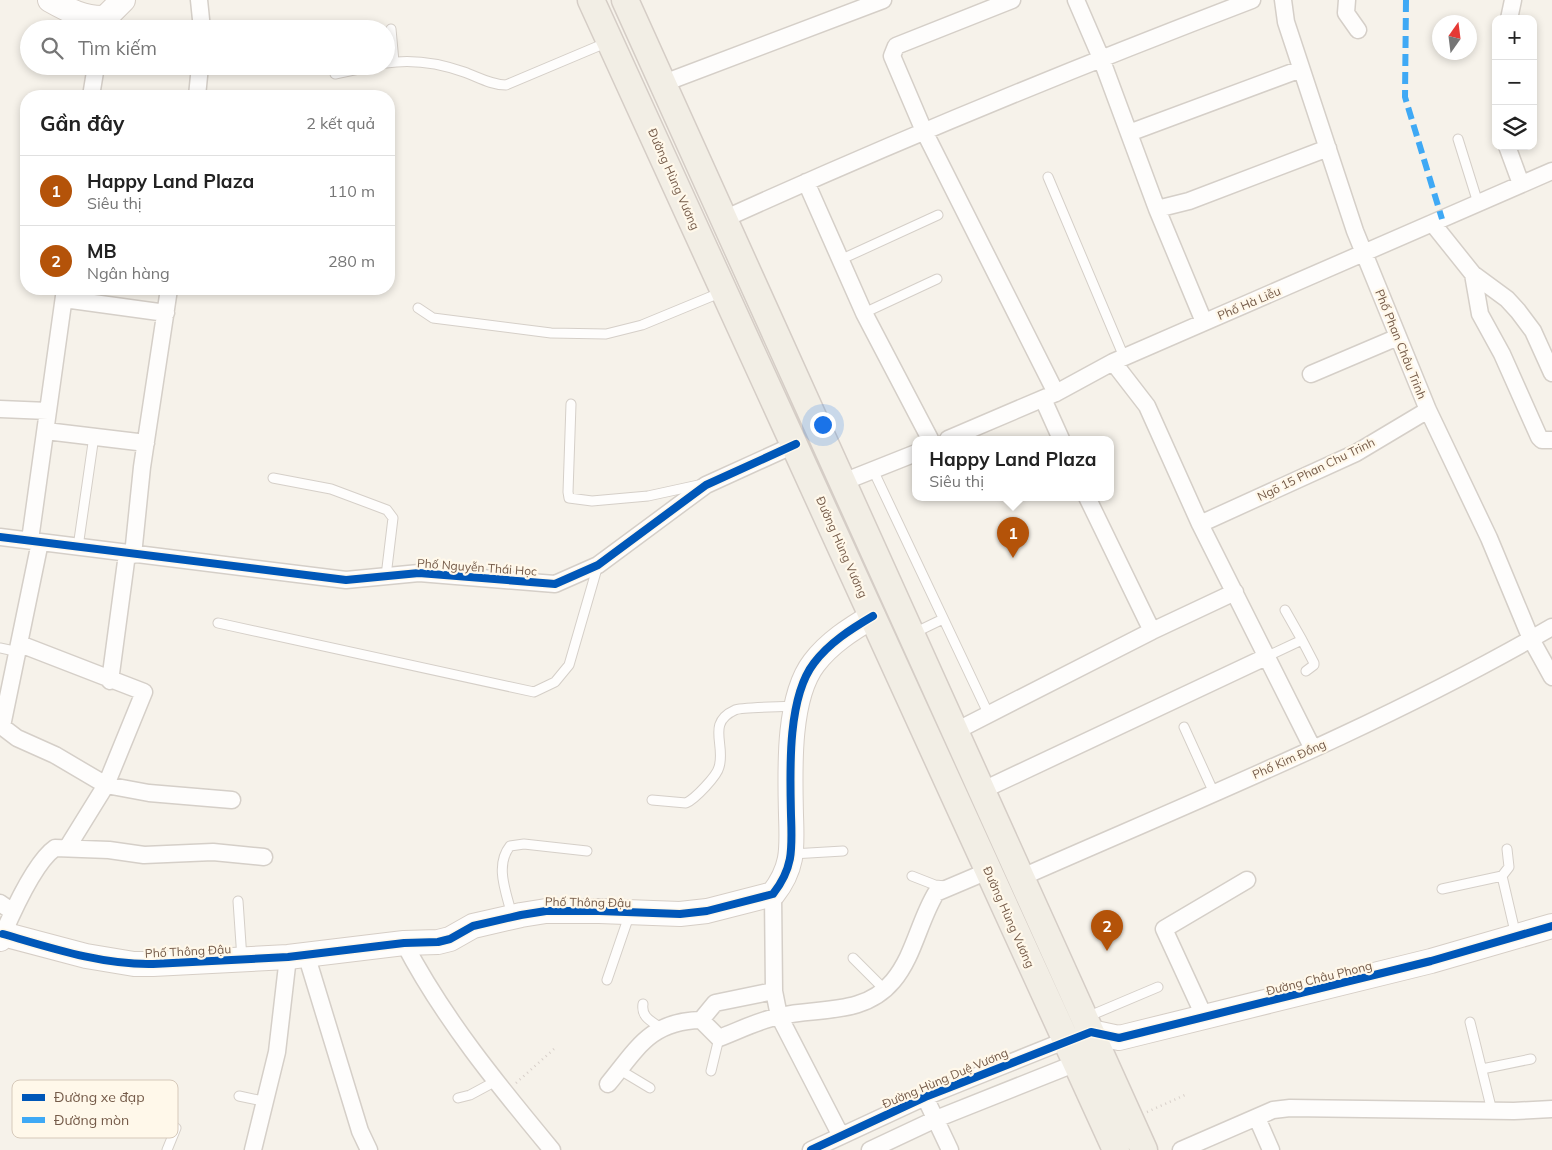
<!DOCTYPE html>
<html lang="vi">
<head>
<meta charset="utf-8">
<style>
	body { margin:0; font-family:Mulish,sans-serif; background:#f6f6f6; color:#222 }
	.controls { position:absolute; right:15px; top:15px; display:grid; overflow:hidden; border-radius:10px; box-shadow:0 2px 8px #0003 }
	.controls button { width:45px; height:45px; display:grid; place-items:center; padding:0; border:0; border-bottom:1px solid #e0e0e0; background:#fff; color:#222; font:25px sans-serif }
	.compass { position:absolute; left:1432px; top:15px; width:45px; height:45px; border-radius:50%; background:#fff; box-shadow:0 2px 8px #0003; rotate:14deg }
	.you { position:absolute; left:822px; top:424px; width:18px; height:18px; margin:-12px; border:4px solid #fff; border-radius:50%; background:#1a73e8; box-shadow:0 0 0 8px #1a73e833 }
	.badge { display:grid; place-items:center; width:32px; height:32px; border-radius:50%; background:#b45309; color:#fff; font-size:16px; font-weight:700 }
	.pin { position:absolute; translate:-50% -41px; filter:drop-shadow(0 1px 2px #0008) }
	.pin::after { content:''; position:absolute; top:26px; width:18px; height:15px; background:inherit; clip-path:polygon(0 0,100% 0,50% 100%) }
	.popup { position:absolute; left:912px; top:436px; width:202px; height:65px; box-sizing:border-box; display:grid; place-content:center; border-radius:10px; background:#fff; filter:drop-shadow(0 1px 4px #0005); font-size:16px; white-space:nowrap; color:#767676 }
	.popup b { font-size:19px; color:#222 }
	.popup::after { content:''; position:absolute; left:50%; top:100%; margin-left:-10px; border:10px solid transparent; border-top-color:#fff }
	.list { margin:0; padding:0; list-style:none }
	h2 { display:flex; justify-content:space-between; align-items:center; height:65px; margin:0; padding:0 20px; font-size:21px }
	h2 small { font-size:16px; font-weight:400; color:#767676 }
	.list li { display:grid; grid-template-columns:32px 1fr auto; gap:15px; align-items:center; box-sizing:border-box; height:70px; padding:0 20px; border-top:1px solid #e0e0e0 }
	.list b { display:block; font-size:19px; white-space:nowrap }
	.list p { margin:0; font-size:16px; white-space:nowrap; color:#767676 }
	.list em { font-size:16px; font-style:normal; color:#767676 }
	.icon { flex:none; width:28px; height:28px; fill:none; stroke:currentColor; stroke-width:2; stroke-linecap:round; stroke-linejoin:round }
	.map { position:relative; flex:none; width:1552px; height:1150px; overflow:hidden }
	.search { position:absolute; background:#fff; box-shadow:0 2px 8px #0003; left:20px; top:20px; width:375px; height:55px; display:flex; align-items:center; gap:12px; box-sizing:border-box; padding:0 18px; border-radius:28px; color:#767676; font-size:19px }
	.panel { position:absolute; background:#fff; box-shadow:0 2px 8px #0003; left:20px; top:90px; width:375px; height:205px; border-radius:20px }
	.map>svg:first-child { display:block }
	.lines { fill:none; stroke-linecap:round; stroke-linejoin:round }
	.lane-casing { stroke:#d5cfc8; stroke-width:11 }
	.street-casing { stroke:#d5cfc8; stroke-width:19 }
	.secondary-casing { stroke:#d6cec6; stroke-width:26 }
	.primary-casing { stroke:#d5cdc6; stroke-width:29 }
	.path { stroke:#d8d0ca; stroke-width:2.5; stroke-dasharray:1 4; stroke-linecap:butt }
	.lane { stroke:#fefdfc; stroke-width:9 }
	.street { stroke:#fefdfc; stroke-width:16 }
	.secondary { stroke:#fefdfc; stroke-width:24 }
	.primary { stroke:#f2eee5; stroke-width:26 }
	.quiet { stroke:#3fa9f5; stroke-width:6; stroke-dasharray:12 6; stroke-linecap:butt }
	.cycleway-casing { stroke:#fff8ea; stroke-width:11 }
	.cycleway { stroke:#0057b8; stroke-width:8 }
	.labels { text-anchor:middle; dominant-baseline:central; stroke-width:4.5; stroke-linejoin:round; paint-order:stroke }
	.street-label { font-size:12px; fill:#755b49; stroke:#fff8ea }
	.key { fill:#fff8ea; stroke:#d6c9ba; stroke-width:1 }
	.key-label { font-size:14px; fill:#755b49 }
</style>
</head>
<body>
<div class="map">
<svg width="1552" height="1150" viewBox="0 0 1552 1150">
	<rect width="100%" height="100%" fill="#f6f2ea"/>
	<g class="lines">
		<defs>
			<path id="lane" d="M 391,29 L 394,62
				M 386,63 C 412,59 439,63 464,72 C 478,77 491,85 506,85 L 608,42
				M 335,74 L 373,66
				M 1458,139 L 1478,203
				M 1048,177 L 1124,357
				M 842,259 L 938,215
				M 418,308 L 433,318 L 551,333 L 606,334 L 642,325 L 722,292
				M 864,313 L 937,279
				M 571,404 L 568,492 L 569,498 L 592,501 L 648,496 L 703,484
				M 873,470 L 989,715
				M 273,478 L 331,489 L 387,510 L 393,518 L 386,576
				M 78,547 L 94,436
				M 1285,610 L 1302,640
				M 218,623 L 534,692 L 555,682 L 569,665 L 598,565
				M 914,633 L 943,619
				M 0,648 L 19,652
				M 1268,656 L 1302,640 L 1314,663 L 1314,665 L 1306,671
				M 1184,727 L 1214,793
				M 652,800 L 686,803 C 695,799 717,776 719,767 C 726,745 706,723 735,710 C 741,707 785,707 796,706
				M 1507,849 L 1509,867 L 1502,876 L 1516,936
				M 792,854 L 843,851
				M 912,876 L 935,885 L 946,886
				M 1442,889 L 1502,876
				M 238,901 L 242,959
				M 512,916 C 507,894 494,866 510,846 L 524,844 L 587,851
				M 853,958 L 885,990
				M 607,980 L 630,913
				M 643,1004 C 641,1017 651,1021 661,1028
				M 1087,1017 L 1158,987
				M 1470,1022 L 1492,1111
				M 1482,1069 L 1531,1059
				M 620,1070 L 650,1088
				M 711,1071 L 719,1038
				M 239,1096 L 267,1102
				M 458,1098 L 470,1095 L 496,1081
				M 167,1150 L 176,1128"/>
			<path id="street" d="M 199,0 L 202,29
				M 1012,0 L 896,46 L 892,56 L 924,131 L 1056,393
				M 1076,0 L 1101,58 L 1157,209 L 1189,201 L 1328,148
				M 1283,0 L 1286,22 L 1355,231 L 1428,410 L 1489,538 L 1531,639 L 1552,677
				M 1347,0 L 1346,13 L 1358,30
				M 1509,19 L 1513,0
				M 664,83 L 883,0
				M 91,96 L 96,66
				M 197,96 L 200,66
				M 1129,133 L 1301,69
				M 1507,146 L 1521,184
				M 806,182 L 864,313 L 930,439
				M 1157,209 L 1204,322
				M 724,219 C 898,140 1074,68 1252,0
				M 1433,224 L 1473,274 L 1507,299 L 1518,311 L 1533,331 L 1552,373
				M 1473,274 L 1480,314 L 1502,354 L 1539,437 L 1542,440 L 1552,440
				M 64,299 L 166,313
				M 1113,362 L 1147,406 L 1200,524 L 1313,749
				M 1311,374 L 1398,337
				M 1043,399 L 1061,439
				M 0,409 L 48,411
				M 46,431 L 146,443
				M 948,439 L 1056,393 L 1113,362 L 1552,171
				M 843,482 L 916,453
				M 1087,497 L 1152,631
				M 1200,524 L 1356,453 L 1428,410
				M 0,537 L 346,580 L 419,573 L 555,584 L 598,565 L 706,485 L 796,444
				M 30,540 L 65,289
				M 133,555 L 142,467 L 169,289
				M 20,644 L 144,692 L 106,785 L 67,848
				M 110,681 L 127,554
				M 0,725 L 17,738 L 55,755 L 106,785 L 149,793 L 232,800
				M 2,726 L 40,542
				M 954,732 L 1152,631 L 1235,592
				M 981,791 L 1268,656
				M 1020,878 C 1199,799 1383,725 1552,627
				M 773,894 L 774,991 L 779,1016 L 841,1136
				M 0,903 L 13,912
				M 3,934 C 13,911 35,862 55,848 L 109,850 L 144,855 L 213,852 L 264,857
				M 404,943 C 443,1018 498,1085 552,1150
				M 306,954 L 360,1131 L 369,1150
				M 1205,1018 L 1164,929 L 1247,880
				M 701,1020 L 715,1003 L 774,991
				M 608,1084 C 637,1049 650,1021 701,1020 L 719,1038 C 738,1031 759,1020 780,1016 C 819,1007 864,1016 893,981 C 914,956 919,921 936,893 L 988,871
				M 925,1097 L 950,1150
				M 1257,1118 L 1271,1150
				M 253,1150 L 277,1052 L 288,957
				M 811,1150 L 925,1097 L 1074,1037
				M 870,1150 L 936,1119 L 1084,1060
				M 1181,1150 L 1273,1110 L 1290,1108 L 1514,1111 L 1552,1109"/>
			<path id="secondary" d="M 50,0 C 68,10 84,19 105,18 L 123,0
				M 0,939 L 3,934 L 86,956 L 134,964 L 153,964 L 288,957 L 404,943 L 438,942 L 450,939 L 473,926 L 521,915 L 546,911 L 599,911 L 680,914 L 707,911 L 773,894 C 794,867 792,848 791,815 C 790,772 787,698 814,663 C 829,643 851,629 873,616
				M 1091,1032 L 1119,1038 L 1431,961 L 1552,926"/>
			<path id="primary" d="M 591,0 L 1116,1150
				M 625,0 L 1144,1150"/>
		</defs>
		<use href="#lane" class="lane-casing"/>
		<use href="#street" class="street-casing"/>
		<use href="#secondary" class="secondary-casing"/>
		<use href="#primary" class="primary-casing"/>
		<path class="path" d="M 516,1083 L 554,1049
			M 1147,1112 L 1185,1095"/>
		<use href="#lane" class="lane"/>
		<use href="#street" class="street"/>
		<use href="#secondary" class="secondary"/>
		<use href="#primary" class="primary"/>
		<path class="quiet" d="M 1406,0 L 1405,97 L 1442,219"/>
		<defs>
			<path id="cycleway" d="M 0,537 L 346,580 L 419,573 L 555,584 L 598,565 L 706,485 L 796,444
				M 3,934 C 51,948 102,965 153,964 L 288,957 L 404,943 L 438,942 L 450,939 L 473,926 L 521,915 L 546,911 L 599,911 L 680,914 L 707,911 L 773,894 C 794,867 792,848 791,815 C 790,772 787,698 814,663 C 829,643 851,629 873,616
				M 811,1150 L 925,1097 L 1091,1032 L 1119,1038 L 1431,961 L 1552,926"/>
		</defs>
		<use href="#cycleway" class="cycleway-casing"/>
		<use href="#cycleway" class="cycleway"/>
	</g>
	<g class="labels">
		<g class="street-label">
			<text transform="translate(674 179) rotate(66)">Đường Hùng Vương</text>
			<text transform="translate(1249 303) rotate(-23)">Phố Hà Liễu</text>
			<text transform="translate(1401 344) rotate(68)">Phố Phan Châu Trinh</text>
			<text transform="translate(1316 469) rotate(-26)">Ngõ 15 Phan Chu Trinh</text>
			<text transform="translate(842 547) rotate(66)">Đường Hùng Vương</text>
			<text transform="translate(477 567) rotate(4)">Phố Nguyễn Thái Học</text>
			<text transform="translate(1289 759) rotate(-24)">Phố Kim Đồng</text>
			<text transform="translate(588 902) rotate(1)">Phố Thông Đậu</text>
			<text transform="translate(1009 917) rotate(66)">Đường Hùng Vương</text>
			<text transform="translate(188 951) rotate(-3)">Phố Thông Đậu</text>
			<text transform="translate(1319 978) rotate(-14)">Đường Châu Phong</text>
			<text transform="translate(945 1078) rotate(-23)">Đường Hùng Duệ Vương</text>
		</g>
	</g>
	<rect x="12" y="1080" width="166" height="58" rx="8" class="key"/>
	<rect x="22" y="1094" width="23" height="7" fill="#0057b8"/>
	<rect x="22" y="1117" width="23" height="6" fill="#3fa9f5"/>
	<g class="key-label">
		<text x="54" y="1102">Đường xe đạp</text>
		<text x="54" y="1125">Đường mòn</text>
	</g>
</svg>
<div class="controls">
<button>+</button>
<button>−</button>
<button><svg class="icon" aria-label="layers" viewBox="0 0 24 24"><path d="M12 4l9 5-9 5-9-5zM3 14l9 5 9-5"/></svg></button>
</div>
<svg class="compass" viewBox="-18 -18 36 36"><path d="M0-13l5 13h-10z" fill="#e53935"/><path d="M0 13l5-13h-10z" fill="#767676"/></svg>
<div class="you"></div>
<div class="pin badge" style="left:1013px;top:558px">1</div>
<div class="popup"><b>Happy Land Plaza</b>Siêu thị</div>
<div class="pin badge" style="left:1107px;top:951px">2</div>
<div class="search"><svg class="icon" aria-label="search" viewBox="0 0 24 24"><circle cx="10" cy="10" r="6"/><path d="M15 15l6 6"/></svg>Tìm kiếm</div>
<section class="panel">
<h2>Gần đây<small>2 kết quả</small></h2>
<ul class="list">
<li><span class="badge">1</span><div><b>Happy Land Plaza</b><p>Siêu thị</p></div><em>110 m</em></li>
<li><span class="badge">2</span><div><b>MB</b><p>Ngân hàng</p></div><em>280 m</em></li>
</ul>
</section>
</div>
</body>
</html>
